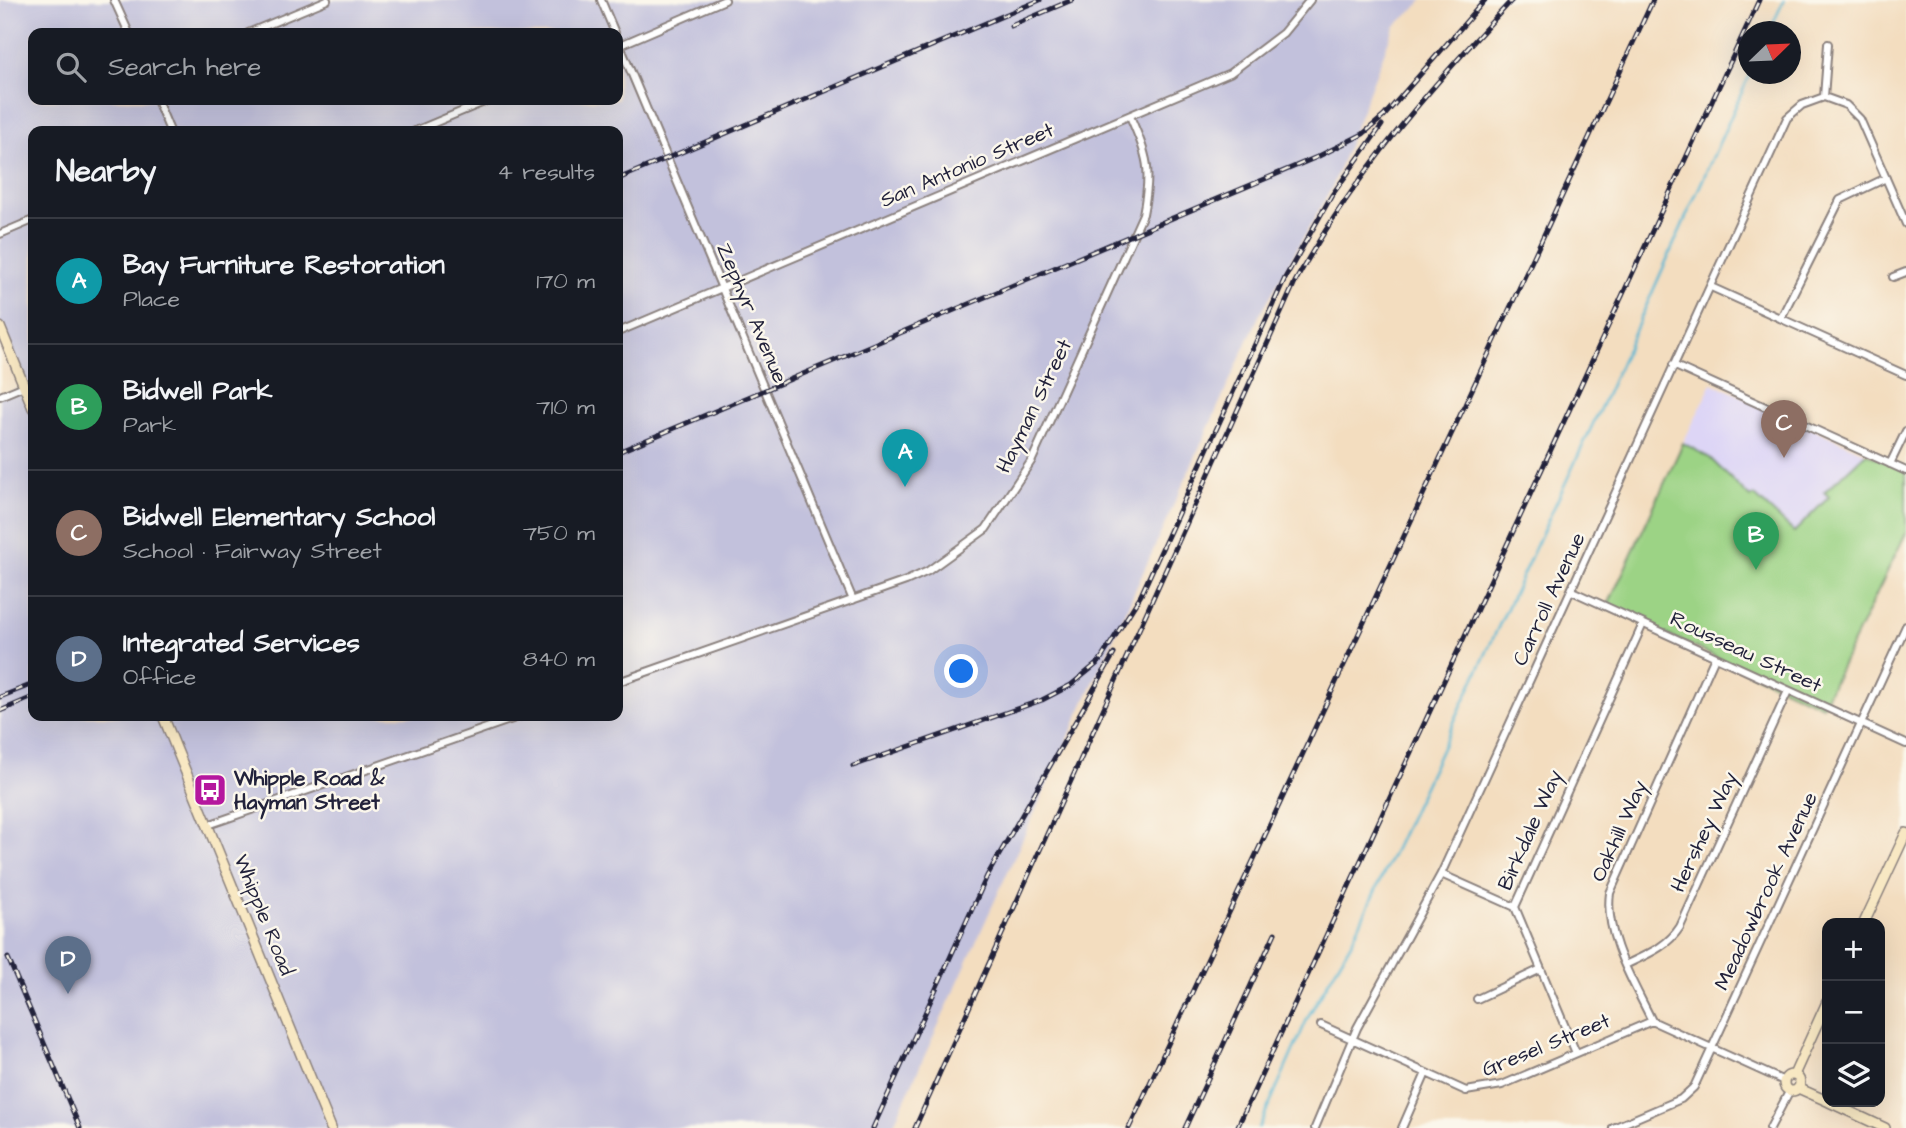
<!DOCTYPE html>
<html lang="en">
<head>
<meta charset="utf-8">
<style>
	body { margin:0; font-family:"Architects Daughter",sans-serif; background:#20242c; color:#f1f3f6 }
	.controls { position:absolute; right:21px; bottom:21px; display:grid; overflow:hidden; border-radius:14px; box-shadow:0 7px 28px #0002 }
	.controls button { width:63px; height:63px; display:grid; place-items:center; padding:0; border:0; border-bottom:2px solid #363941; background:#171b24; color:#f1f3f6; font:35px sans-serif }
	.compass { position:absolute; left:1738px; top:21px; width:63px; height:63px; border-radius:50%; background:#171b24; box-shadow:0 7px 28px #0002; rotate:67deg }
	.you { position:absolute; left:962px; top:672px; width:24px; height:24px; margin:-18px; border:5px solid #fff; border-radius:50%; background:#1a73e8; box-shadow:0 0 0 10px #1a73e833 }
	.badge { display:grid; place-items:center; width:46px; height:46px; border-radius:50%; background:#d690ce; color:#fff; font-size:23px; font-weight:700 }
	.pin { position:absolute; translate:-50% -58px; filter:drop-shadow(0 2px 4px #0008) }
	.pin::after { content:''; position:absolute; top:37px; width:24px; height:21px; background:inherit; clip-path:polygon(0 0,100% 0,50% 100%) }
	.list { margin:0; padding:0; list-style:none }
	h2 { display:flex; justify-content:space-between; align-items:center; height:91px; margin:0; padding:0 28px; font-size:30px }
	h2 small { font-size:23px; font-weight:400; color:#9ea1a6 }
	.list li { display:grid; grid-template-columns:46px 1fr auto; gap:21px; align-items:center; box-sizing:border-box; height:126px; padding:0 28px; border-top:2px solid #363941 }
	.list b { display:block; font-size:26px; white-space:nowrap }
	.list p { margin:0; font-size:23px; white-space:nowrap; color:#9ea1a6 }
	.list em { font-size:23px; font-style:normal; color:#9ea1a6 }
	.icon { flex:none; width:38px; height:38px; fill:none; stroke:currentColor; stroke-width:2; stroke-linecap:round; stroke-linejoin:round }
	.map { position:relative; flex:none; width:1906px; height:1128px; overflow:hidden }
	.search { position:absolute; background:#171b24; box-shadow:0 7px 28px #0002; left:28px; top:28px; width:595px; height:77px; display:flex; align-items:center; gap:18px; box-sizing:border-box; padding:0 24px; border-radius:14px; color:#9ea1a6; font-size:26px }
	.panel { position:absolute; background:#171b24; box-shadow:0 7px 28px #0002; left:28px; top:126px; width:595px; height:595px; border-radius:14px }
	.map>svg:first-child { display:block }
	.built { fill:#ddd5f6 }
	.industrial { fill:#c2c1dc; fill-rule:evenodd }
	.green { fill:#9cd385; stroke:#5f7a60; stroke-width:2 }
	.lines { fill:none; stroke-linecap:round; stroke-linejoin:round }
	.stream { stroke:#53b5d2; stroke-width:2.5 }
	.street-casing { stroke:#8a807d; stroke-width:10 }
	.secondary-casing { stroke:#8a807d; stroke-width:12 }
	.street { stroke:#fff; stroke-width:6 }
	.secondary { stroke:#f8e8c3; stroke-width:9 }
	.rail-casing { stroke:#22223b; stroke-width:5 }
	.rail { stroke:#fbf7ec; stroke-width:2.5; stroke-dasharray:8; stroke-linecap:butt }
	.labels { text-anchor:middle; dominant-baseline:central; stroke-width:5; stroke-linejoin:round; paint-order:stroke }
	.street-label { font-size:21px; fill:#22223b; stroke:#fbf7ec }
	.poi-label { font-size:21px; font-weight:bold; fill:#22223b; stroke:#fbf7ec; text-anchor:start }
</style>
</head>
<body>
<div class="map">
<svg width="1906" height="1128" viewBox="0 0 1906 1128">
	<rect width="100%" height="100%" fill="#fbf7ec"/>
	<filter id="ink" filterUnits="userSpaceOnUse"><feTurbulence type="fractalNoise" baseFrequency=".0143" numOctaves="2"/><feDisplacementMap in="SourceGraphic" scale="14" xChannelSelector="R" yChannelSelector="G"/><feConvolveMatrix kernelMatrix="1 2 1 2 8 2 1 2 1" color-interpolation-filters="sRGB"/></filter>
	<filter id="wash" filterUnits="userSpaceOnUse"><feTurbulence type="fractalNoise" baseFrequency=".00686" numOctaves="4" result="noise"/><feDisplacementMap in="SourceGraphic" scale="28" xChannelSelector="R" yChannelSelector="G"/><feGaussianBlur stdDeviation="1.57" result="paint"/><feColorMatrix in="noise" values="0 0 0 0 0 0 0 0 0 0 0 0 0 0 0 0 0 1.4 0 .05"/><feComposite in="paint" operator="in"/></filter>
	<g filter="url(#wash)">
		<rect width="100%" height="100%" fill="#f3ddbf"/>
		<path class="built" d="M 1712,383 L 1866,453 L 1824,492 L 1829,497 L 1794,532 L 1753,495 L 1750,498 L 1711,458 L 1683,443 Z"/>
		<path class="industrial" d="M 0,0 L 1424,0 L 1394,27 L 1332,187 L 1259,316 L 892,1128 L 0,1128 L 0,396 L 24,386 L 0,327 ZM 33,33 L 618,33 L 618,100 L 33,100 ZM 33,131 L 618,131 L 618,716 L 33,716 Z"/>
		<path class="green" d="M 1683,443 L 1710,458 L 1750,498 L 1754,495 L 1794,532 L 1829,497 L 1824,492 L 1866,453 L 1906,471 L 1906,533 L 1822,706 L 1607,607 Z"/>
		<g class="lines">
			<path class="stream" d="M 1769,32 L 1784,0
				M 1259,1128 L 1309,1015 L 1352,941 L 1605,398 L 1750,74"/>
		</g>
	</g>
	<g filter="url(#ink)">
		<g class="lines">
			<defs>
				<path id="street" d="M 114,0 L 129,33
					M 601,0 L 615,33
					M 248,33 L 327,0
					M 618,41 L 853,600
					M 618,46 L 725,0
					M 1824,97 L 1846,105 L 1860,119 L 1906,224
					M 1824,97 L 1828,44
					M 157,100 L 170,131
					M 415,131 L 489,100
					M 0,234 L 33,220
					M 1893,277 L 1906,272
					M 1711,287 L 1906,375
					M 1781,318 L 1840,200 L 1886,178
					M 618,332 L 1230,73 L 1283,33 L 1310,0
					M 1673,365 L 1906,471
					M 0,396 L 24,386
					M 1890,464 L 1906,431
					M 1572,591 L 1906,744
					M 618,682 L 906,581 L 928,571 L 986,529 L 1032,460 L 1143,214 C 1152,169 1148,158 1130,116
					M 208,825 L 521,716
					M 1441,874 L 1515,907
					M 1627,964 C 1648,954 1667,947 1680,927 L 1788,691
					M 1477,999 L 1541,969
					M 1652,1021 C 1634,983 1604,936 1610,893 L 1715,657
					M 1321,1025 L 1466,1091 L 1502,1085 L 1652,1021 L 1784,1081
					M 1576,1053 L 1515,907 L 1643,624
					M 1315,1128 L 1357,1028 L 1441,874 L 1787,118 L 1802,105 L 1824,97
					M 1402,1128 L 1426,1073
					M 1613,1128 L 1681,1099 L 1694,1087 L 1906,626
					M 1770,1128 L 1790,1090"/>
				<path id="secondary" d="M 0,327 L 33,408
					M 163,716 L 331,1128
					M 1864,923 L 1906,833
					M 1794,1075 L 1827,1002
					M1784 1083a8 8 0 1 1 16 0a8 8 0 1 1-16 0Z
					M 1798,1088 L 1827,1101
					M 1829,1102 L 1885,1128"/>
			</defs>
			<use href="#street" class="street-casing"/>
			<use href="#secondary" class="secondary-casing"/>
			<use href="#street" class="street"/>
			<use href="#secondary" class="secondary"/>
			<defs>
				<path id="rail" d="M 1011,26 L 1072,0
					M 618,179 L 1040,0
					M 618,452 L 1317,157 L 1363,134 L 1384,116 L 1485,0
					M 0,697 L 33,684
					M 0,711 L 33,697
					M 853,766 L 1042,700 L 1071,685 L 1099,662 L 1141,595 L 1285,278 L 1332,195 L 1382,125
					M 8,958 L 80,1128
					M 873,1128 L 987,876 L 1114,654
					M 915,1128 L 1295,282 C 1353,176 1430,88 1512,0
					M 1129,1128 L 1653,0
					M 1185,1128 L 1275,933
					M 1237,1128 L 1759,0"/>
			</defs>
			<use href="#rail" class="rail-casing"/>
			<use href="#rail" class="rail"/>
		</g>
	</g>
	<defs>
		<symbol id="bus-square" viewBox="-11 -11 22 22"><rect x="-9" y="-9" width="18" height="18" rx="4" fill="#b5179e" stroke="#fbf7ec"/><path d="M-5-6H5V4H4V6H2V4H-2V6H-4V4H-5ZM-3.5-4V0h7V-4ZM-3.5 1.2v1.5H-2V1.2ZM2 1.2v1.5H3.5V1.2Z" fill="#fff"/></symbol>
	</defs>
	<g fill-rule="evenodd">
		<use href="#bus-square" x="191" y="771" width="38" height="38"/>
	</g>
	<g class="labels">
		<g class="street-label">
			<text transform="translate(967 165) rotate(-23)">San Antonio Street</text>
			<text transform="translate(752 313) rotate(67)">Zephyr Avenue</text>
			<text transform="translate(1034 406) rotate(-64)">Hayman Street</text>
			<text transform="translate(1549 599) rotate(-65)">Carroll Avenue</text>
			<text transform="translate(1746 652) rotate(25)">Rousseau Street</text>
			<text transform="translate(1530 830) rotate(-66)">Birkdale Way</text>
			<text transform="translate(1619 831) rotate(-66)">Oakhill Way</text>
			<text transform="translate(1704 832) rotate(-65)">Hershey Way</text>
			<text transform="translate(1766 891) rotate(-65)">Meadowbrook Avenue</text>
			<text transform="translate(264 915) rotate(68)">Whipple Road</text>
			<text transform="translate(1546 1045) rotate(-22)">Gresel Street</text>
		</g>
		<g class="poi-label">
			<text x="234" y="778">Whipple Road &amp;<tspan x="234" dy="24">Hayman Street</tspan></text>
		</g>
	</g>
</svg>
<div class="controls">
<button>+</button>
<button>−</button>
<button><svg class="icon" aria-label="layers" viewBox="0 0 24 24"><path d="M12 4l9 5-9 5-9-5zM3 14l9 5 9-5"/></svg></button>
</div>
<svg class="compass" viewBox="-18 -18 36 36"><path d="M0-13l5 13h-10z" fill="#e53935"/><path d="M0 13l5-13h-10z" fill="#9ea1a6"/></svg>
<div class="you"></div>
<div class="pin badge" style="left:905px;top:487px;background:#0f9aa8">A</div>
<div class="pin badge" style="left:1756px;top:570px;background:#2e9e5b">B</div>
<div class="pin badge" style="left:1784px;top:458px;background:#8d6e63">C</div>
<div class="pin badge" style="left:68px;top:994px;background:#5c6f8a">D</div>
<div class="search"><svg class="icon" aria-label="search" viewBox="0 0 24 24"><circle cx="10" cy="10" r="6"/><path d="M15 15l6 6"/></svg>Search here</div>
<section class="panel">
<h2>Nearby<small>4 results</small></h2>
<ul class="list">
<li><span class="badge" style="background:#0f9aa8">A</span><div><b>Bay Furniture Restoration</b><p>Place</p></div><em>170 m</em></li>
<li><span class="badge" style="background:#2e9e5b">B</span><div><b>Bidwell Park</b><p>Park</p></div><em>710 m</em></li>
<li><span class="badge" style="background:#8d6e63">C</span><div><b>Bidwell Elementary School</b><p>School · Fairway Street</p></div><em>750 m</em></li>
<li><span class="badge" style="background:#5c6f8a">D</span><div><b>Integrated Services</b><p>Office</p></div><em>840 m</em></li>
</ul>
</section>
</div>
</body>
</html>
